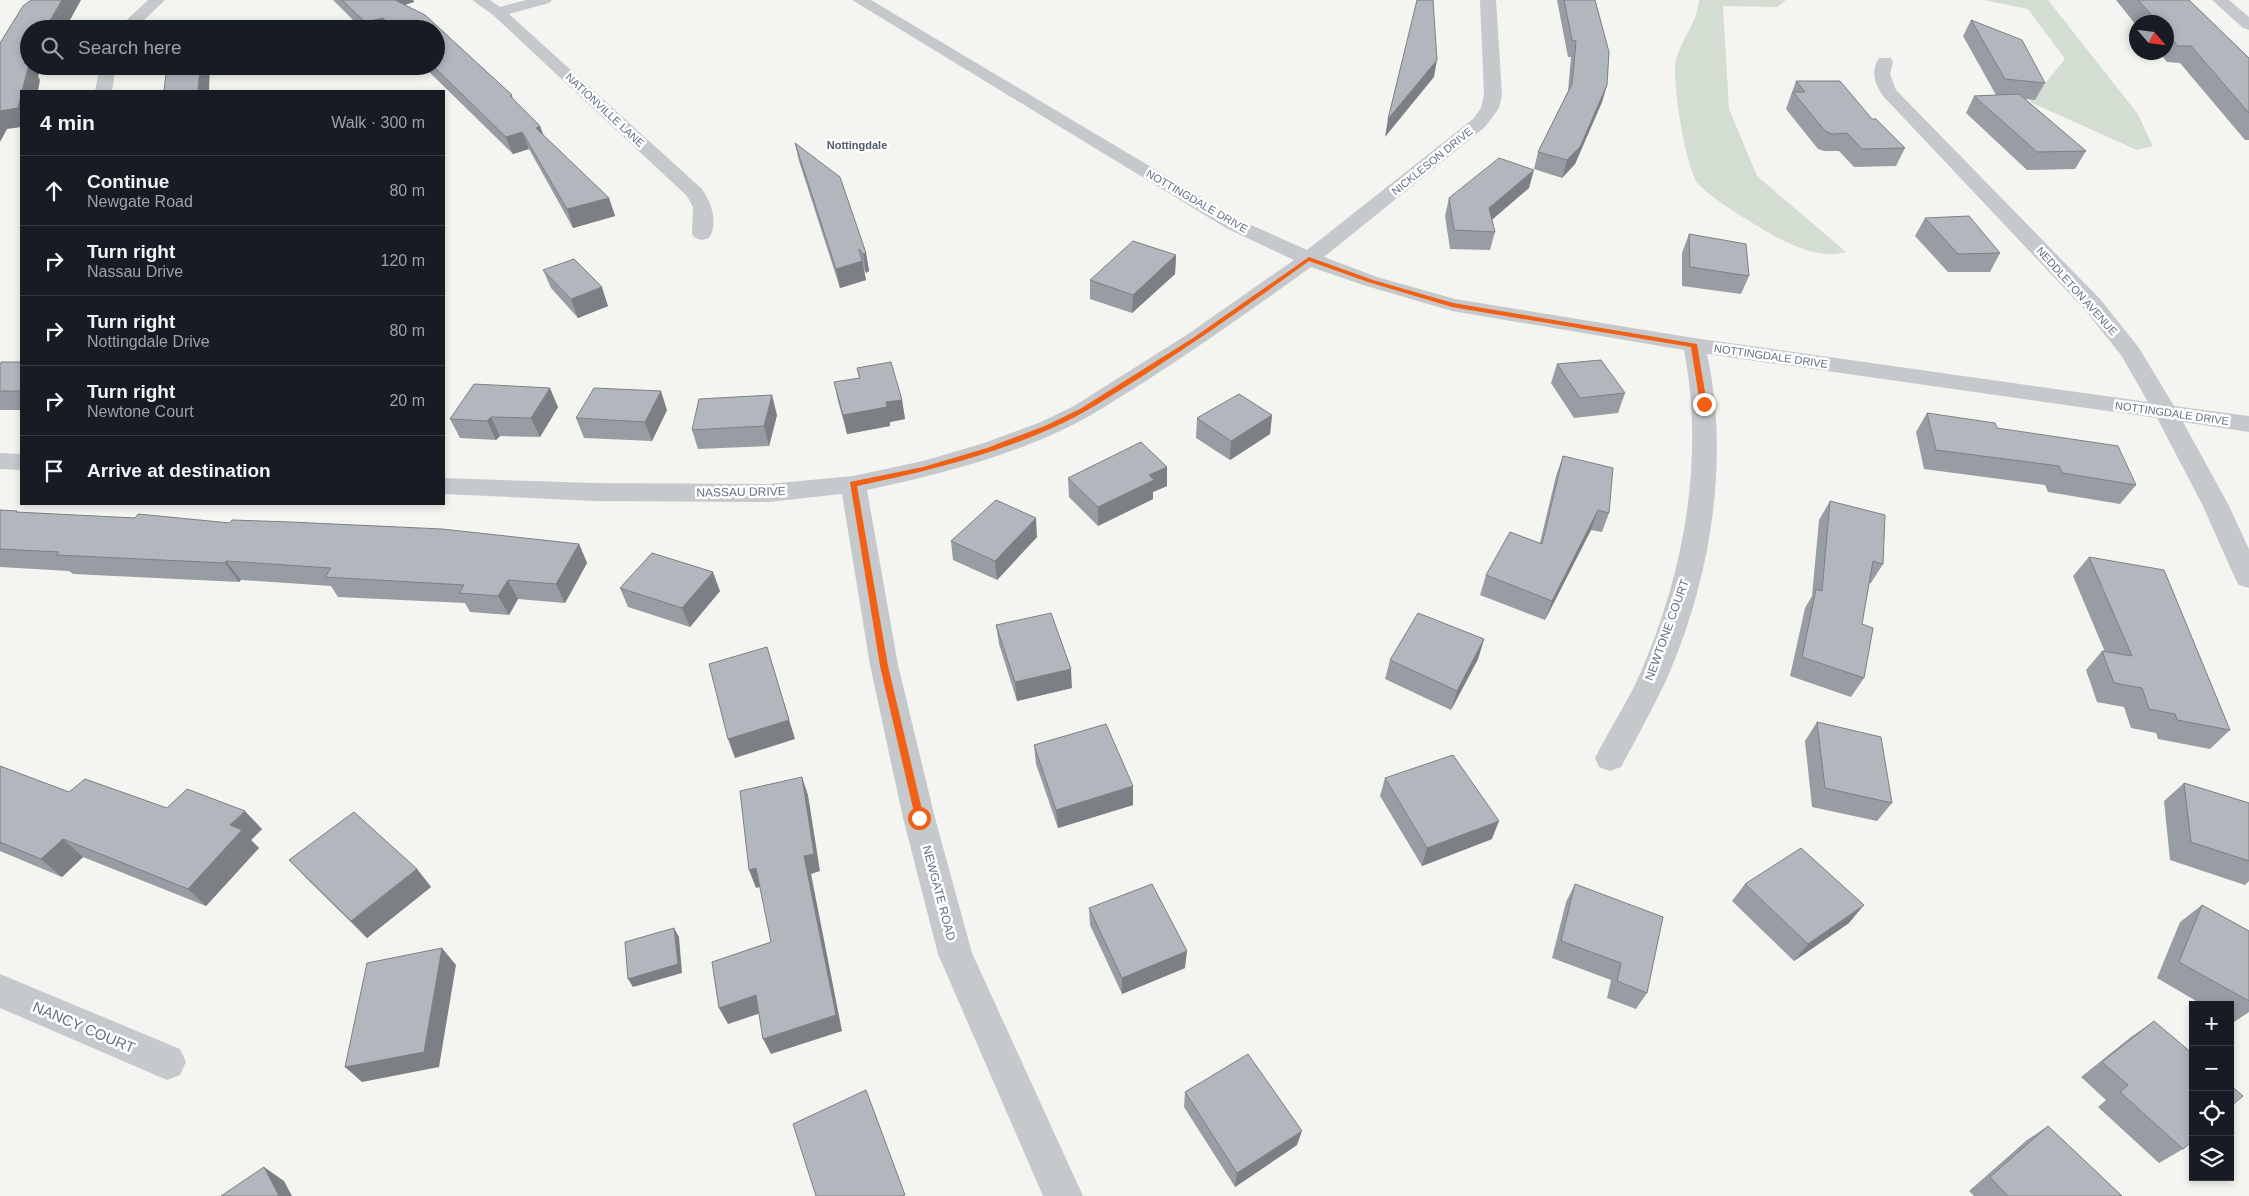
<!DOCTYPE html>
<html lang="en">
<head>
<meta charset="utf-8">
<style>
	body { margin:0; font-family:Arial,sans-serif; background:#20242c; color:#f1f3f6 }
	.controls { position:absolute; right:15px; bottom:15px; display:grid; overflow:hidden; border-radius:0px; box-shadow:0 2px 8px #0003 }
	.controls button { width:45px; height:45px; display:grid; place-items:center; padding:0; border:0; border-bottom:1px solid #363941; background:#171b24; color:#f1f3f6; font:25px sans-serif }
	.compass { position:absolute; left:2129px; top:15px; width:45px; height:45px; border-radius:50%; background:#171b24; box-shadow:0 2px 8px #0003; rotate:118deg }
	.stop { position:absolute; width:15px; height:15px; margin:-11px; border:4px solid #f16014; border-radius:50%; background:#fff }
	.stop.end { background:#f16014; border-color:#fff; box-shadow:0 1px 5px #0008 }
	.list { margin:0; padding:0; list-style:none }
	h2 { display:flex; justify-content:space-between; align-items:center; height:65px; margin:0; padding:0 20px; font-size:21px }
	h2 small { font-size:16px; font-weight:400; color:#9ea1a6 }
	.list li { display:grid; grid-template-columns:32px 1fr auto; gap:15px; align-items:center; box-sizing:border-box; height:70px; padding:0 20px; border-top:1px solid #363941 }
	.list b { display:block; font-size:19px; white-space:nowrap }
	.list p { margin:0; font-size:16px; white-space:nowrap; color:#9ea1a6 }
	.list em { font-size:16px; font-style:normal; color:#9ea1a6 }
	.icon { flex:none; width:28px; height:28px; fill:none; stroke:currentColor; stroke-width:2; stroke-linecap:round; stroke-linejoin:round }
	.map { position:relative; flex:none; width:2249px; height:1196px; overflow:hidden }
	.search { position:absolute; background:#171b24; box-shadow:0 2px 8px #0003; left:20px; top:20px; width:425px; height:55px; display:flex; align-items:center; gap:12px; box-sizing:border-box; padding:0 18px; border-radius:28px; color:#9ea1a6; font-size:19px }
	.panel { position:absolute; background:#171b24; box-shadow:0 2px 8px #0003; left:20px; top:90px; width:425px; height:415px; border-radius:0px }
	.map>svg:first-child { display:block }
	.green { fill:#d4ddd1 }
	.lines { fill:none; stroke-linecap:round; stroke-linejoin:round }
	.street { fill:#c6c9cc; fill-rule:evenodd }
	.wall { fill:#989da3 }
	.shaded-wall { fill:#7c8084 }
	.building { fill:#b1b7bd; stroke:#7c8084 }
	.route { fill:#f16014 }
	.labels { text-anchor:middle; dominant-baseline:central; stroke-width:5; stroke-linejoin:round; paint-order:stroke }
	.far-street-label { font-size:11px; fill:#617184; stroke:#fff }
	.far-neighbourhood-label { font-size:11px; font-weight:bold; fill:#505b68; stroke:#fff }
	.street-label { font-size:12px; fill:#617184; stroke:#fff }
	.near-street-label { font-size:15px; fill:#617184; stroke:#fff }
</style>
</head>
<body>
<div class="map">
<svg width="2249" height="1196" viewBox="0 0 2249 1196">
	<rect width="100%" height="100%" fill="#f4f5f0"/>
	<path class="green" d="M 1699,0 L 1786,0 L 1777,7 L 1723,6 L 1729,109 L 1757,176 L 1846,252 C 1818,260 1788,244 1764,230 C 1746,219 1714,200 1699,185 C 1686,171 1671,78 1676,60 C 1682,38 1697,23 1699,0 Z
		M 1984,0 L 2048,0 L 2137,113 L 2153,146 L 2137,150 L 2030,102 L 2065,59 L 2028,9 Z"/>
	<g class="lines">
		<path class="street" d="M 148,0 L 165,0 L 135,29 L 117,29 Z
			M 472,0 L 490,0 L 500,7 L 526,0 L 552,0 L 549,3 L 509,14 L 702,189 C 711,202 719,223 709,238 L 702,240 L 695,238 L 692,234 L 693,207 L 687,196 L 493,15 Z
			M 852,0 L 871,0 L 1240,220 L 1307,250 L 1473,119 L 1481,108 L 1484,95 L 1480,0 L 1496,0 L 1502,95 L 1499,108 L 1485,127 L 1324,257 L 1377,277 L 1455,299 L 1694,338 L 2148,402 L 2121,355 L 2085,310 L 1883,96 C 1875,84 1870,72 1879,58 L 1891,58 L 1893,62 L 1890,74 L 1896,90 L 2101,300 L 2139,348 L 2174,406 L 2249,416 L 2249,432 L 2183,422 L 2228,504 L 2249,549 L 2249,588 L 2239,585 L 2235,578 L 2202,504 L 2157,418 L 1707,354 C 1730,459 1711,577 1668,676 C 1654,707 1637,737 1621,767 L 1610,771 L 1599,767 L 1595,758 C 1609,730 1627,703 1640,674 C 1684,573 1705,459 1684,350 L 1452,311 L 1363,285 L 1311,267 C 1257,306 1203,344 1146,381 C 1117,399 1089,418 1058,432 C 997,460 932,476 867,490 L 898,665 L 935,818 L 972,953 L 1083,1196 L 1043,1196 L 938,954 L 903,818 L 870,665 L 842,494 L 768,502 L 594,501 L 444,494 L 444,478 L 594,483 L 768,484 L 853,476 L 923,461 L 981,444 L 1041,422 L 1074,406 L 1188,334 L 1294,260 L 1226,228 Z
			M 2212,0 L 2229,0 L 2249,17 L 2249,30 L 2243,28 Z
			M 100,66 L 116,66 L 112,91 L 95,91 Z
			M 0,453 L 21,454 L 21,470 L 0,469 Z
			M 0,974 L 180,1049 L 186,1062 L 180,1075 L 167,1080 L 0,1008 Z"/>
	</g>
	<path class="wall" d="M 333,0 L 413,0 L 414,2 L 404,5 L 425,15 L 512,95 L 513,99 L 540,126 L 543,135 L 609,198 L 615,216 L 573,228 L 529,149 L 513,154 L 423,66 L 436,66 L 436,29 L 362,29 Z
		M 1557,0 L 1595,0 L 1607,85 L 1602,102 L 1575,164 L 1562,178 L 1534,169 L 1538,152 L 1568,91 L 1571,57 L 1568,57 Z
		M 2116,0 L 2189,0 L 2249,58 L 2249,140 L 2245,140 L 2180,63 L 2167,62 L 2159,52 L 2166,52 L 2166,22 L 2136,22 L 2136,25 Z
		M 1971,20 L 2045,83 L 2035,100 L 2025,99 L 2086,151 L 2075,169 L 2027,170 L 1966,113 L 1974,96 L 1996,95 L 1963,36 Z
		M 1796,81 L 1872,119 L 1905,148 L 1896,166 L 1854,167 L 1839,151 L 1824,151 L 1818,149 L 1786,109 Z
		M 795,143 L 866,253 L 869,271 L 866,273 L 864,270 L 866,280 L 840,288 L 799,161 Z
		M 1529,188 L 1492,220 L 1495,232 L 1490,250 L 1450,249 L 1445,216 L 1449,198 Z
		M 1925,218 L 2000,253 L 1990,272 L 1948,272 L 1915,236 Z
		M 1689,234 L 1749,276 L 1741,294 L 1682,286 L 1682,253 Z
		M 1176,255 L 1175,274 L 1132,313 L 1090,299 L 1090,280 Z
		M 543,270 L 608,306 L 578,318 L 551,288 Z
		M 21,362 L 21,410 L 0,410 L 0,364 Z
		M 1557,364 L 1625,393 L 1618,413 L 1574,418 L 1551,383 Z
		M 857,368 L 902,400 L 905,419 L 890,422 L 890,426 L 847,434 L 838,401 L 834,382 L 859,378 Z
		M 558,407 L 540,437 L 500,436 L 496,440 L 460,438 L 450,419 Z
		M 667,410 L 652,441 L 584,438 L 576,418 Z
		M 1927,413 L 1997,428 L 2136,485 L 2120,504 L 2048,492 L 2045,485 L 1924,469 L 1916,432 Z
		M 777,415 L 769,446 L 698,449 L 692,430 Z
		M 1272,415 L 1270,434 L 1230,460 L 1196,438 L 1197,418 Z
		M 1563,456 L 1609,513 L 1602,532 L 1591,530 L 1545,620 L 1480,595 L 1486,575 L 1540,543 L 1556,476 Z
		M 1068,478 L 1167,486 L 1153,492 L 1153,499 L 1098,526 L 1069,497 Z
		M 1830,501 L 1883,564 L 1871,583 L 1869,583 L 1862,624 L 1864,678 L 1851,697 L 1790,676 L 1805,608 L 1812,596 L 1819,520 Z
		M 0,510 L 17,511 L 19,513 L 230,523 L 579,544 L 587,563 L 565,603 L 518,599 L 509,615 L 470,612 L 465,603 L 338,597 L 331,586 L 241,580 L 239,582 L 73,574 L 69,571 L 0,567 Z
		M 1037,537 L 997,580 L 953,560 L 951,541 Z
		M 2089,557 L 2230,730 L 2210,749 L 2158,739 L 2156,733 L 2131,728 L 2124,707 L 2097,702 L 2086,670 L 2102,651 L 2105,652 L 2073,576 Z
		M 620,588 L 720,591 L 690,627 L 628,607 Z
		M 996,625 L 1072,688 L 1017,701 L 999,644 Z
		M 1484,639 L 1478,659 L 1451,710 L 1385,679 L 1390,660 Z
		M 1817,722 L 1892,803 L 1877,821 L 1812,807 L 1805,741 Z
		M 1034,745 L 1133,786 L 1133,805 L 1058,828 L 1036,764 Z
		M 0,766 L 69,792 L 167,808 L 262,829 L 251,840 L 259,848 L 206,906 L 83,857 L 62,877 L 0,851 Z
		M 1385,778 L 1492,839 L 1422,866 L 1380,796 Z
		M 2184,783 L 2249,803 L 2249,881 L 2245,885 L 2170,860 L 2164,801 Z
		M 289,860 L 417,869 L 431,887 L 367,938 L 306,878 Z
		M 1575,884 L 1647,993 L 1636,1009 L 1607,998 L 1611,980 L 1552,958 L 1566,902 Z
		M 1745,884 L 1849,923 L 1794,961 L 1732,901 Z
		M 2202,905 L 2249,931 L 2249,1012 L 2234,1022 L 2230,1020 L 2230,1005 L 2203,1005 L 2157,978 L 2180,922 Z
		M 1089,908 L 1185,968 L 1122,994 L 1090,925 Z
		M 2154,1021 L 2183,1149 L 2159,1163 L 2098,1107 L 2106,1100 L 2081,1077 L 2131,1037 Z
		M 1185,1092 L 1297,1145 L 1235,1187 L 1184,1107 Z
		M 2048,1126 L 2122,1196 L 1974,1196 L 1969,1191 L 2027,1140 Z"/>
	<path class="shaded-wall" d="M 62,0 L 81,0 L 65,29 L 45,29 Z
		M 384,0 L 413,0 L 414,2 L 388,10 Z
		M 383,18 L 388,29 L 368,29 L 365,22 Z
		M 29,56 L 29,66 L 43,66 L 38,76 L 40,80 L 38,91 L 22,91 L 24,63 Z
		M 1437,60 L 1434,77 L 1385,137 L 1388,119 Z
		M 200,66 L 210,66 L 209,91 L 198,91 Z
		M 1607,85 L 1602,102 L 1575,164 L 1562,178 L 1567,160 Z
		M 21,96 L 21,127 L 7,129 L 0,142 L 0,111 Z
		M 540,126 L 547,144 L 536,128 Z
		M 522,132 L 529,149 L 513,154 L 506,137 Z
		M 1534,170 L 1529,188 L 1484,226 L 1489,208 Z
		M 609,198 L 615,216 L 573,228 L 567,209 Z
		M 866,253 L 869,271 L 866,273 L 863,254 Z
		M 1176,255 L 1175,274 L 1132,313 L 1133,295 Z
		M 862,261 L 866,280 L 840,288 L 836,269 Z
		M 602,287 L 608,306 L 578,318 L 571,299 Z
		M 550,388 L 558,407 L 540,437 L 531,418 Z
		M 661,391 L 667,410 L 652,441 L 645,422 Z
		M 772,395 L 777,415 L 769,446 L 764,426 Z
		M 902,400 L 905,419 L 890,422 L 890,426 L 847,434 L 843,415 L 886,402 Z
		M 1272,415 L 1270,434 L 1230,460 L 1231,441 Z
		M 491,417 L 500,436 L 496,440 L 487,421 Z
		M 1167,467 L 1167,486 L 1153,492 L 1153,499 L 1098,526 L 1098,507 L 1149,475 Z
		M 1598,510 L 1591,530 L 1545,620 L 1552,601 Z
		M 1036,518 L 1037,537 L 997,580 L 995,561 Z
		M 579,544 L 587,563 L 565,603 L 556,584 Z
		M 226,561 L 241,580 L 239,582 L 225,563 Z
		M 713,572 L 720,591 L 690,627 L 682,608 Z
		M 508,580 L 518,599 L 509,615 L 498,596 Z
		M 1484,639 L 1478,659 L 1451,710 L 1457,691 Z
		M 767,647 L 795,739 L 735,758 L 728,739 Z
		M 1071,669 L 1072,688 L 1017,701 L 1015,682 Z
		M 802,777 L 808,795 L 820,871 L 811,874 L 842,1031 L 771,1054 L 763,1039 Z
		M 1133,786 L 1133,805 L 1058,828 L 1056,810 Z
		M 245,811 L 262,829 L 251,840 L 259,848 L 206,906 L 188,889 L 230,825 Z
		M 1499,821 L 1492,839 L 1422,866 L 1427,848 Z
		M 63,839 L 83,857 L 62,877 L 41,859 Z
		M 756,868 L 763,886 L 756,888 L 749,870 Z
		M 417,869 L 431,887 L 367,938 L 351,921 Z
		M 1864,905 L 1849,923 L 1794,961 L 1808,944 Z
		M 674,928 L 679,937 L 682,973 L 633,987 L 628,979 Z
		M 442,948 L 456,965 L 439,1067 L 362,1082 L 345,1067 Z
		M 1187,951 L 1185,968 L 1122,994 L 1122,978 Z
		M 756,995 L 764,1012 L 728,1024 L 719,1008 Z
		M 1302,1131 L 1297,1145 L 1235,1187 L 1237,1173 Z
		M 264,1167 L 284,1181 L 292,1196 L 279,1196 Z"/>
	<path class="building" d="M 31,0 L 62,0 L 45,29 L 29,29 L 29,56 L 24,63 L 29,63 L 29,65 L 22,91 L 21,91 L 21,96 L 18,108 L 0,111 L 0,43 L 23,6 Z
		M 342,0 L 395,0 L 425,15 L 512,95 L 510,96 L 540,126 L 536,128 L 609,198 L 567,209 L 522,132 L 506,137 L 433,66 L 436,66 L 436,29 L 395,29 L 383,18 L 365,22 Z
		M 1417,0 L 1433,0 L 1437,60 L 1388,119 Z
		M 1564,0 L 1595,0 L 1609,52 L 1607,85 L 1580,147 L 1567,160 L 1538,152 L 1572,84 L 1576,41 L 1572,40 Z
		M 2138,0 L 2189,0 L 2249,58 L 2249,113 L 2191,46 L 2178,46 L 2166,33 L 2166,22 L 2158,22 Z
		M 1971,20 L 2022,40 L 2045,83 L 2005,79 Z
		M 167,66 L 200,66 L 198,91 L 164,91 Z
		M 1796,81 L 1840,81 L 1872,119 L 1876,119 L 1905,148 L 1862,149 L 1847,133 L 1832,134 L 1825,131 L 1793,92 L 1805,92 Z
		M 2019,94 L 2086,151 L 2037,152 L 1974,96 Z
		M 795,143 L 840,177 L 866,253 L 863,254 L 859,249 L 862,261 L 836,269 Z
		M 1499,158 L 1534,170 L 1489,208 L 1495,232 L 1454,230 L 1449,198 Z
		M 1969,216 L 2000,253 L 1958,254 L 1925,218 Z
		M 1689,234 L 1746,244 L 1749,276 L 1690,267 Z
		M 1133,241 L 1176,255 L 1133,295 L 1090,280 Z
		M 574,259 L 602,287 L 571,299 L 543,270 Z
		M 1601,360 L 1625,393 L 1580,398 L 1557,364 Z
		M 1,362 L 21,362 L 21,391 L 0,391 L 0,364 L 1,364 Z
		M 891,362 L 902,400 L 886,402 L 887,407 L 843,415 L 834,382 L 860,378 L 857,368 Z
		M 474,384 L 550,388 L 531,418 L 491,417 L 487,421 L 450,419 Z
		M 594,388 L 661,391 L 645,422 L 576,418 Z
		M 1239,394 L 1272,415 L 1231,441 L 1197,418 Z
		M 772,395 L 764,426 L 692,430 L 699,399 Z
		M 1927,413 L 1995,423 L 1997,428 L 2118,446 L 2136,485 L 2062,473 L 2059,466 L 1936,450 Z
		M 1141,442 L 1167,467 L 1149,475 L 1154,480 L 1098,507 L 1068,478 Z
		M 1563,456 L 1613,468 L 1609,513 L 1598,510 L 1552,601 L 1486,575 L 1510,532 L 1542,544 Z
		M 996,500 L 1036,518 L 995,561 L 951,541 Z
		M 1830,501 L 1885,515 L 1883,564 L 1873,561 L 1862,624 L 1873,628 L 1864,678 L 1802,657 L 1816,589 L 1822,591 Z
		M 0,510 L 17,511 L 16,512 L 135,518 L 138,514 L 230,523 L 232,520 L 290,522 L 442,529 L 579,544 L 556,584 L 508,580 L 498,596 L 459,593 L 464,585 L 325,577 L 331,568 L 226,561 L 225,563 L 56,555 L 59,552 L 0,549 Z
		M 652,553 L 713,572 L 682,608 L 620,588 Z
		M 2089,557 L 2164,570 L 2230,730 L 2177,720 L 2175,714 L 2149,709 L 2142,688 L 2114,683 L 2102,651 L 2132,656 Z
		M 1051,613 L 1071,669 L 1015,682 L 996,625 Z
		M 1418,613 L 1484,639 L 1457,691 L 1390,660 Z
		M 767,647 L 789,720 L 728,739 L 709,664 Z
		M 1817,722 L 1881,737 L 1892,803 L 1825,788 Z
		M 1106,724 L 1133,786 L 1056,810 L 1034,745 Z
		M 1453,755 L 1499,821 L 1427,848 L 1385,778 Z
		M 0,766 L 69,792 L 85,779 L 167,808 L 187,789 L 245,811 L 230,825 L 242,830 L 188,889 L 63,839 L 41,859 L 0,842 Z
		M 802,777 L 814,854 L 804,856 L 836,1015 L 763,1039 L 756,995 L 719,1008 L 712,962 L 771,942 L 756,868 L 749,870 L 740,791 Z
		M 2184,783 L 2249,803 L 2249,861 L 2191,842 Z
		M 354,812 L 417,869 L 351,921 L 289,860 Z
		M 1801,848 L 1864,905 L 1808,944 L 1745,884 Z
		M 1152,884 L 1187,951 L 1122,978 L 1089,908 Z
		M 1575,884 L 1663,917 L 1647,993 L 1617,981 L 1621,963 L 1561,941 Z
		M 2202,905 L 2249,931 L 2249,1001 L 2179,962 Z
		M 674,928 L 678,964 L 628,979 L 625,942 Z
		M 442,948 L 424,1052 L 345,1067 L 367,963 Z
		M 2154,1021 L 2193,1054 L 2193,1141 L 2183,1149 L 2120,1092 L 2128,1085 L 2102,1062 Z
		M 1248,1054 L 1302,1131 L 1237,1173 L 1185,1092 Z
		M 2230,1085 L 2243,1096 L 2230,1107 Z
		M 866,1090 L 905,1195 L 902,1196 L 816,1196 L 793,1124 Z
		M 2048,1126 L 2122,1196 L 2008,1196 L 1990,1177 Z
		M 264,1167 L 279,1196 L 221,1196 Z"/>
	<path class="route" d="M 1309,257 L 1373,280 L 1453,303 L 1697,344 L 1707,404 L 1704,406 L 1700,404 L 1691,347 L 1452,307 L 1368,282 L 1309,261 C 1254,301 1198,340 1141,377 C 1112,395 1084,414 1052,428 C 990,456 924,472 857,486 L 888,666 L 924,818 L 922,821 L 916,821 L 880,666 L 850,482 L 923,467 L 987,448 L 1047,425 L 1080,409 L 1193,338 Z"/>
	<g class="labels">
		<g class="far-street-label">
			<text transform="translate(605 110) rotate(43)">NATIONVILLE LANE</text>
			<text transform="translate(1432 161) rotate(-39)">NICKLESON DRIVE</text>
			<text transform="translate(1197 201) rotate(30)">NOTTINGDALE DRIVE</text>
			<text transform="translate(2077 291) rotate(48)">NEDDLETON AVENUE</text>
			<text transform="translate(1771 356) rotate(8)">NOTTINGDALE DRIVE</text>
			<text transform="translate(2172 413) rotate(8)">NOTTINGDALE DRIVE</text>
		</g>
		<g class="far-neighbourhood-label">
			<text x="857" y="145">Nottingdale</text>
		</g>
		<g class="street-label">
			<text transform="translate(741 492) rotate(-1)">NASSAU DRIVE</text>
			<text transform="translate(1667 630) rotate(-70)">NEWTONE COURT</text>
			<text transform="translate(939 893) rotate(75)">NEWGATE ROAD</text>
		</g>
		<g class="near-street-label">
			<text transform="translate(84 1027) rotate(23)">NANCY COURT</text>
		</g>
	</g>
</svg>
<div class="controls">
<button>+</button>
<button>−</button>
<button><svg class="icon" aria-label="locate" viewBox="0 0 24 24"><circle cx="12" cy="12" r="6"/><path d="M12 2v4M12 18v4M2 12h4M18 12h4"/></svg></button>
<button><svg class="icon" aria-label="layers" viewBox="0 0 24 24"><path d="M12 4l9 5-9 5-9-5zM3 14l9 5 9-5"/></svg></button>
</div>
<svg class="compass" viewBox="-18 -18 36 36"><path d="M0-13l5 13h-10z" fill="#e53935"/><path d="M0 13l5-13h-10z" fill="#9ea1a6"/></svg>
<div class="stop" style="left:919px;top:818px"></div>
<div class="stop end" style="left:1704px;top:404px"></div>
<div class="search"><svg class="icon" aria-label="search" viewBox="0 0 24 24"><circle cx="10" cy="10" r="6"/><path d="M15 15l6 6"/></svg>Search here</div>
<section class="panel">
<h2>4 min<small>Walk · 300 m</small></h2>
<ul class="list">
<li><svg class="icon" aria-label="ahead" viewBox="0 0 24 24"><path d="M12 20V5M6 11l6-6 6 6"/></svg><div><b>Continue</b><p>Newgate Road</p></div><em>80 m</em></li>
<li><svg class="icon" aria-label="right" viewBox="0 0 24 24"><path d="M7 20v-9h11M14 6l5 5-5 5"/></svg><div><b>Turn right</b><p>Nassau Drive</p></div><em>120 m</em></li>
<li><svg class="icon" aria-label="right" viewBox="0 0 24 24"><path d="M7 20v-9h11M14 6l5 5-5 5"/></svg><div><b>Turn right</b><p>Nottingdale Drive</p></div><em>80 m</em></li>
<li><svg class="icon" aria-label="right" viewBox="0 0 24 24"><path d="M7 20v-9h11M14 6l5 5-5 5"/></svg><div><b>Turn right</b><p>Newtone Court</p></div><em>20 m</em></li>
<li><svg class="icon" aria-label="arrive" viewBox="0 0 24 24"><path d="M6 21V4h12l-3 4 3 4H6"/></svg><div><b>Arrive at destination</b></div></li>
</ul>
</section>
</div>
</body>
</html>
